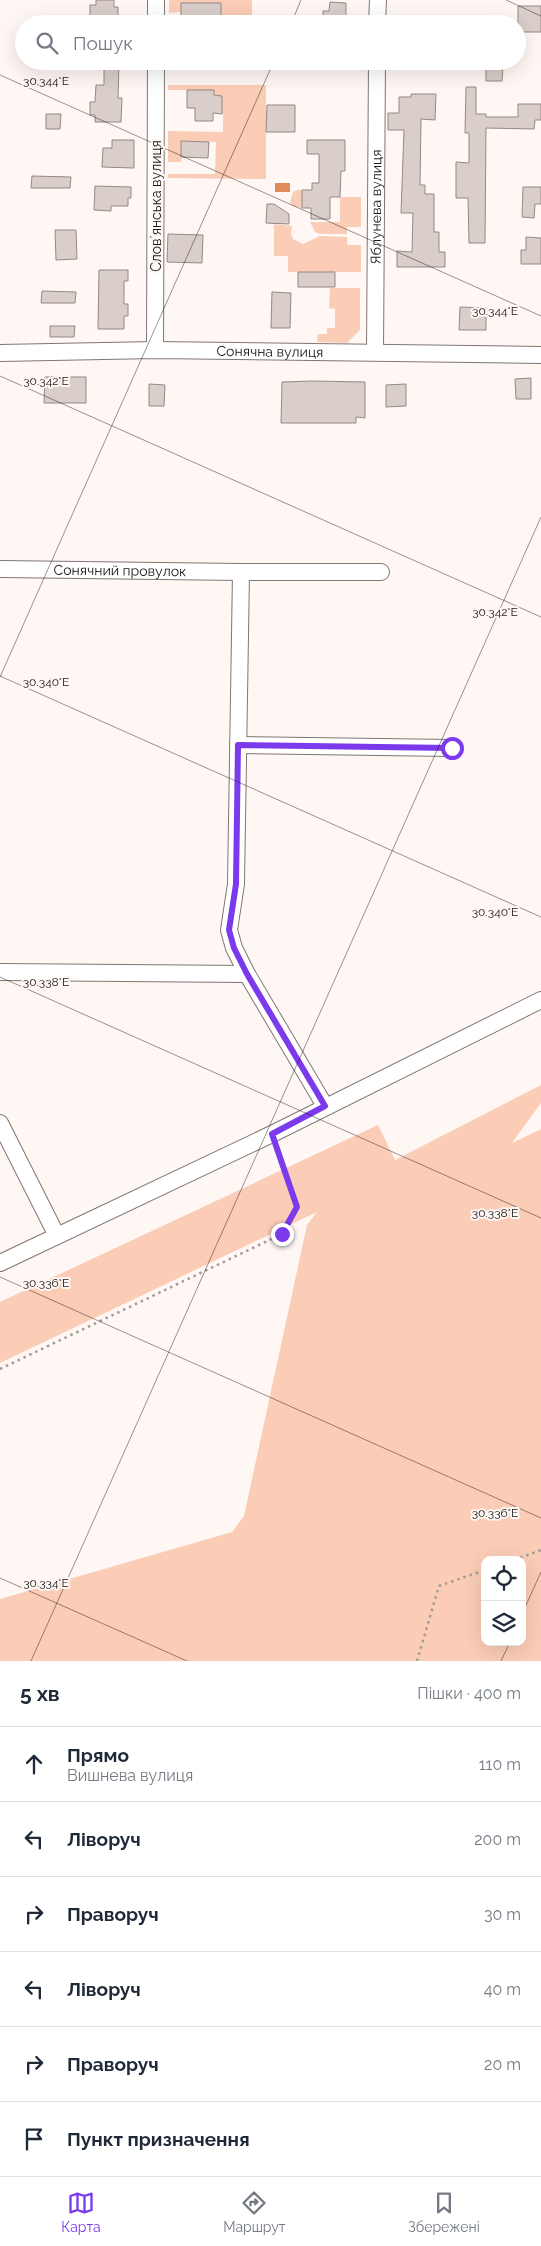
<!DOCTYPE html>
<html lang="uk">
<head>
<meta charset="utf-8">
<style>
	body { margin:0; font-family:Raleway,sans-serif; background:#f6f6f7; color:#1f2937 }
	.controls { position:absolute; right:15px; bottom:15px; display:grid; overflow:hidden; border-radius:10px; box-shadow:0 5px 20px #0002 }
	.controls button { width:45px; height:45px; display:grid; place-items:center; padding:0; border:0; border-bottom:1px solid #e0e1e3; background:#fff; color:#1f2937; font:25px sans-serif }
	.stop { position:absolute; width:15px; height:15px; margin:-11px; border:4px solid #7c3aed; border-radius:50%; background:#fff }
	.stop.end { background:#7c3aed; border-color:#fff; box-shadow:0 1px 5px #0008 }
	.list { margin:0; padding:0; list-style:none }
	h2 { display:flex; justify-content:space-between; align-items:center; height:65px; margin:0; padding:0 20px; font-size:21px }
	h2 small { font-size:16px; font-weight:400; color:#747a83 }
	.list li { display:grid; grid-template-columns:32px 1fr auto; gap:15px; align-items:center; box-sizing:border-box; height:75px; padding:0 20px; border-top:1px solid #e0e1e3 }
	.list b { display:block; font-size:19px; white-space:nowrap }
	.list p { margin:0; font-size:16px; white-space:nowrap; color:#747a83 }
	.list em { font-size:16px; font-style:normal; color:#747a83 }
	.icon { flex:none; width:28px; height:28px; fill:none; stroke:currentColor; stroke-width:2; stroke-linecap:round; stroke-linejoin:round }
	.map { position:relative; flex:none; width:541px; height:1661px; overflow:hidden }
	.search { position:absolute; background:#fff; box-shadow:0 5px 20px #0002; left:15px; right:15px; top:15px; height:55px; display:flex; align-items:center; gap:12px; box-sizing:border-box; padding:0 18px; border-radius:28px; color:#747a83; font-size:19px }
	.sheet { height:515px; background:#fff }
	nav { display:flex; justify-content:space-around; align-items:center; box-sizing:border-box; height:70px; border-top:1px solid #e0e1e3; background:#fff; font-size:14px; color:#747a83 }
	nav a { display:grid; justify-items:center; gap:2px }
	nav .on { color:#7c3aed }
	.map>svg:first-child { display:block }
	.green { fill:#fbcdb7; fill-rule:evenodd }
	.water { fill:#e28a5e }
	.building { fill:#d9cec9; stroke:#938985 }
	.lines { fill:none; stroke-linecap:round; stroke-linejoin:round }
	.minor-casing { stroke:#807672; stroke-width:18 }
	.path { stroke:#a19b98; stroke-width:2.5; stroke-dasharray:2.5 4; stroke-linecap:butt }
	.minor { stroke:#fff; stroke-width:16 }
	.route { stroke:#7c3aed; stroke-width:6 }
	.ticks { fill:none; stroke:#1b1715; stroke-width:1; stroke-opacity:0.45 }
	.labels { text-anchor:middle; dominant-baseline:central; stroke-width:4; stroke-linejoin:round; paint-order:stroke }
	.street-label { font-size:14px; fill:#1b1715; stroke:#fef7f4 }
	.ticks-label { font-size:12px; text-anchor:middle; fill:#1b1715; stroke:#fef7f4; stroke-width:4; stroke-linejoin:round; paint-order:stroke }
</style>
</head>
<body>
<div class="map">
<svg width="541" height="1661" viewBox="0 0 541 1661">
	<rect width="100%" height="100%" fill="#fef7f4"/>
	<path class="green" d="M 169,0 L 252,0 L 252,24 L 221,24 L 221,3 L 181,3 L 181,12 L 169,13 Z
		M 168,85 L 266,85 L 266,179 L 168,178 L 168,174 L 215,174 L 216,142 L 182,141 L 181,162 L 168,162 L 168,131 L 223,132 L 223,114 L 222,114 L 222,96 L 214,95 L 214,90 L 168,90 Z
		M 297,190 L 302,190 L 302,208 L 292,206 L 290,202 L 293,192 Z
		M 340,197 L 361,197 L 361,227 L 347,227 L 347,234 L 320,234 L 315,232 L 310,222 L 340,222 Z
		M 274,224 L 292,226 L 291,234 L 293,239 L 303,244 L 320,236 L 347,237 L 347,245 L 361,245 L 361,272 L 288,272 L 288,256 L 274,256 Z
		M 330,288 L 360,288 L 360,330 L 347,343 L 317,342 L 318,334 L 327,334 L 327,328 L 335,328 L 335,309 L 329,308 Z
		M 541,1085 L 541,1103 L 512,1143 L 541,1129 L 541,1661 L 0,1661 L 0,1599 L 232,1532 L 244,1516 L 307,1225 L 317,1212 L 0,1363 L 0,1302 L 378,1125 L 395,1160 ZM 485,1560 L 522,1560 L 522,1642 L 485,1642 Z"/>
	<path class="water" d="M 275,183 L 290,183 L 290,192 L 275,192 Z"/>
	<path class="building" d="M 96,0 L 114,0 L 114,7 L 118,7 L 118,24 L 96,24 L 96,19 L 90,19 L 90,5 L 96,5 Z
		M 330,2 L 346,3 L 346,24 L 323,24 L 323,11 L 329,11 Z
		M 181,3 L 221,3 L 221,24 L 181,24 Z
		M 518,6 L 541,6 L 541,32 L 518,32 Z
		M 104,61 L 119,61 L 118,98 L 122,98 L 121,122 L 95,122 L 95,115 L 90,115 L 90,102 L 95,102 L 96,85 L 104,85 Z
		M 486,65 L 503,66 L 502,81 L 486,81 Z
		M 466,87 L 476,87 L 476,114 L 486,114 L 486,117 L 518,117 L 518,104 L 541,104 L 541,120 L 535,120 L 534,129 L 486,128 L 485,243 L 469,243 L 468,198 L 456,198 L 456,162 L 469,163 L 469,133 L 465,133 Z
		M 187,90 L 214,90 L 214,95 L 222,96 L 222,114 L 213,113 L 213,121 L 195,121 L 195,108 L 187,108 Z
		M 411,94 L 436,94 L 435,120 L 421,119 L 420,185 L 425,185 L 425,194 L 434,194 L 434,232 L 439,232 L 439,252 L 445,252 L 445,267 L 397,267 L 397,251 L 412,252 L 413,213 L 401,213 L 404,130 L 388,130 L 388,113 L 399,113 L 399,97 L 411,97 Z
		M 267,105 L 295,105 L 295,132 L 266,132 Z
		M 46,114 L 61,114 L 60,129 L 46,129 Z
		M 112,140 L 134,140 L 134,168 L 102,167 L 103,148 L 112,148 Z
		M 307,140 L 345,140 L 345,171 L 341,171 L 340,197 L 330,197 L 330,219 L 311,219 L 311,208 L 302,208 L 302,190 L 312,190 L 312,183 L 319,183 L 319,154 L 307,154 Z
		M 181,141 L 209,142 L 208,158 L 181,157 Z
		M 32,176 L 71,177 L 70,188 L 31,188 Z
		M 95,186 L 131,187 L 131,198 L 128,198 L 128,206 L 111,206 L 111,211 L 94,210 Z
		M 523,187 L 541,187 L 541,204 L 535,204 L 534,218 L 522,217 Z
		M 267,204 L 274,204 L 289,214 L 289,224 L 266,223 Z
		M 55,230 L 76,230 L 77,259 L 56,260 Z
		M 168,234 L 203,235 L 202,263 L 167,262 Z
		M 526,237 L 541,238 L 541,264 L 521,264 L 521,250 L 526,250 Z
		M 99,270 L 128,270 L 128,281 L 124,281 L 124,304 L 128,304 L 128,316 L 124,316 L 124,329 L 98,329 Z
		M 298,272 L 335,272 L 335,287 L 298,287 Z
		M 42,291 L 76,292 L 75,303 L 41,303 Z
		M 272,292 L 291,293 L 290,328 L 271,328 Z
		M 460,307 L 486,308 L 486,330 L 459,330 Z
		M 50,326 L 75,326 L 74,337 L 50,337 Z
		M 45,377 L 86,377 L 86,403 L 44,403 Z
		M 531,378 L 531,399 L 516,399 L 515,379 Z
		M 313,381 L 365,382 L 365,418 L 356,417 L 356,423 L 281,423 L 282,382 Z
		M 149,384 L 165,385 L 164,406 L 149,406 Z
		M 406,384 L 406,406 L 386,407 L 386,385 Z"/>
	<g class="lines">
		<defs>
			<g id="minor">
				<path d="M 156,24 L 156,0"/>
				<path d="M 377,24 L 378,0"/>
				<path d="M 155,350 L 156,61"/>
				<path id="s1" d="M 375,352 L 377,61"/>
				<path id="s2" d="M 0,353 L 155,350 L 541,355"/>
				<path id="s3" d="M 0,569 L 241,572 L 381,572"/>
				<path d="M 241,572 L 236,884 L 229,930 L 234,948 L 247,974 L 325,1106"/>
				<path d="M 238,745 L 452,748"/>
				<path d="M 0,972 L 247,974"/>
				<path d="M 0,1123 L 57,1236"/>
				<path d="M 0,1263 L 272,1134 L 541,1000"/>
			</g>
		</defs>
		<use href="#minor" class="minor-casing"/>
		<path class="path" d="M 0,1369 L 282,1234 L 297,1207 L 277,1146
			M 514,1560 L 541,1550
			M 417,1661 L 439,1586 L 485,1570"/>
		<use href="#minor" class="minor"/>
	</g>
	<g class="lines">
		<path class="route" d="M 282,1234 L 297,1207 L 272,1134 L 325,1106 L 247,974 L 234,948 L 229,930 L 236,884 L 238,745 L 452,748"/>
	</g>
	<path class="ticks" d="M 506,0 L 541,16M 291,24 L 301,0M 0,75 L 541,316M 0,376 L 541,617M 0,676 L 541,917M 0,677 L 274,61M 0,977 L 541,1218M 0,1277 L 541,1518M 0,1578 L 187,1661M 522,1614 L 541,1572M 31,1661 L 541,517M 501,1661 L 510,1642"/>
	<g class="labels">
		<g class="street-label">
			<text transform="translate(156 206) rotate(-90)">Словʼянська вулиця</text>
			<text stroke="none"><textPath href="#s1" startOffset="145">Яблунева вулиця</textPath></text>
			<text stroke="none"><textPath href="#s2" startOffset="270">Сонячна вулиця</textPath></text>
			<text stroke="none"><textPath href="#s3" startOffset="120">Сонячний провулок</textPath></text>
		</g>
	</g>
	<g class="ticks-label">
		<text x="46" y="85">30.344°E</text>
		<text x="495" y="315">30.344°E</text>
		<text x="46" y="385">30.342°E</text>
		<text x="495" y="616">30.342°E</text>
		<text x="46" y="686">30.340°E</text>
		<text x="495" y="916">30.340°E</text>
		<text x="46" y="986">30.338°E</text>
		<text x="495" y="1217">30.338°E</text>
		<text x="46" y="1287">30.336°E</text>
		<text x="495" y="1517">30.336°E</text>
		<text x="46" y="1587">30.334°E</text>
	</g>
</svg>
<div class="controls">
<button><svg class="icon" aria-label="locate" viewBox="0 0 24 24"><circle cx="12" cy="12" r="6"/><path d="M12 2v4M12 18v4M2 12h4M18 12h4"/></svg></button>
<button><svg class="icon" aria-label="layers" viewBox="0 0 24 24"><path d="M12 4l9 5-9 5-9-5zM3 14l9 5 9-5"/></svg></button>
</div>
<div class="stop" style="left:452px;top:748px"></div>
<div class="stop end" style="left:282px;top:1234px"></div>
<div class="search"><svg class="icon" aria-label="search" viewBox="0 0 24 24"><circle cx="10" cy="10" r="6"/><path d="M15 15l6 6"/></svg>Пошук</div>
</div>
<section class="sheet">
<h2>5 хв<small>Пішки · 400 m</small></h2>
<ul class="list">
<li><svg class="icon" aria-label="ahead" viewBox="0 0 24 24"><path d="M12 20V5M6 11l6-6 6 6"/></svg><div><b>Прямо</b><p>Вишнева вулиця</p></div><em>110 m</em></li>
<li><svg class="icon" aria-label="left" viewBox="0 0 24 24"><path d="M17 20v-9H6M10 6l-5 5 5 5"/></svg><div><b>Ліворуч</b></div><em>200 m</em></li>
<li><svg class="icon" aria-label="right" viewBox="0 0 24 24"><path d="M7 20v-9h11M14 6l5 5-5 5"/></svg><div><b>Праворуч</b></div><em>30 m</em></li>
<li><svg class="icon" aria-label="left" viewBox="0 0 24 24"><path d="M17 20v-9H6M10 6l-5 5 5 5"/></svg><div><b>Ліворуч</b></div><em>40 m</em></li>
<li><svg class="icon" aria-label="right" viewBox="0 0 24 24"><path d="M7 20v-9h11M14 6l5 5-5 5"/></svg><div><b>Праворуч</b></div><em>20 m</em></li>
<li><svg class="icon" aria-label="arrive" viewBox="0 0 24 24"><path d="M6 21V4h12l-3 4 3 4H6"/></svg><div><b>Пункт призначення</b></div></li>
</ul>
</section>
<nav>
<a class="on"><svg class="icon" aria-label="map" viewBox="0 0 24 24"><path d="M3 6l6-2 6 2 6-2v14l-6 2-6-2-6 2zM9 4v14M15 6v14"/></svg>Карта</a>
<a><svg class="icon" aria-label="directions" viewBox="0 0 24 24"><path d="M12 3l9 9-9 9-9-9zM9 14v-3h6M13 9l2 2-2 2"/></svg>Маршрут</a>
<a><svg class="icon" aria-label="saved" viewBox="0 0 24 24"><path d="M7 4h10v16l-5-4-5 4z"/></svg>Збережені</a>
</nav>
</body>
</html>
